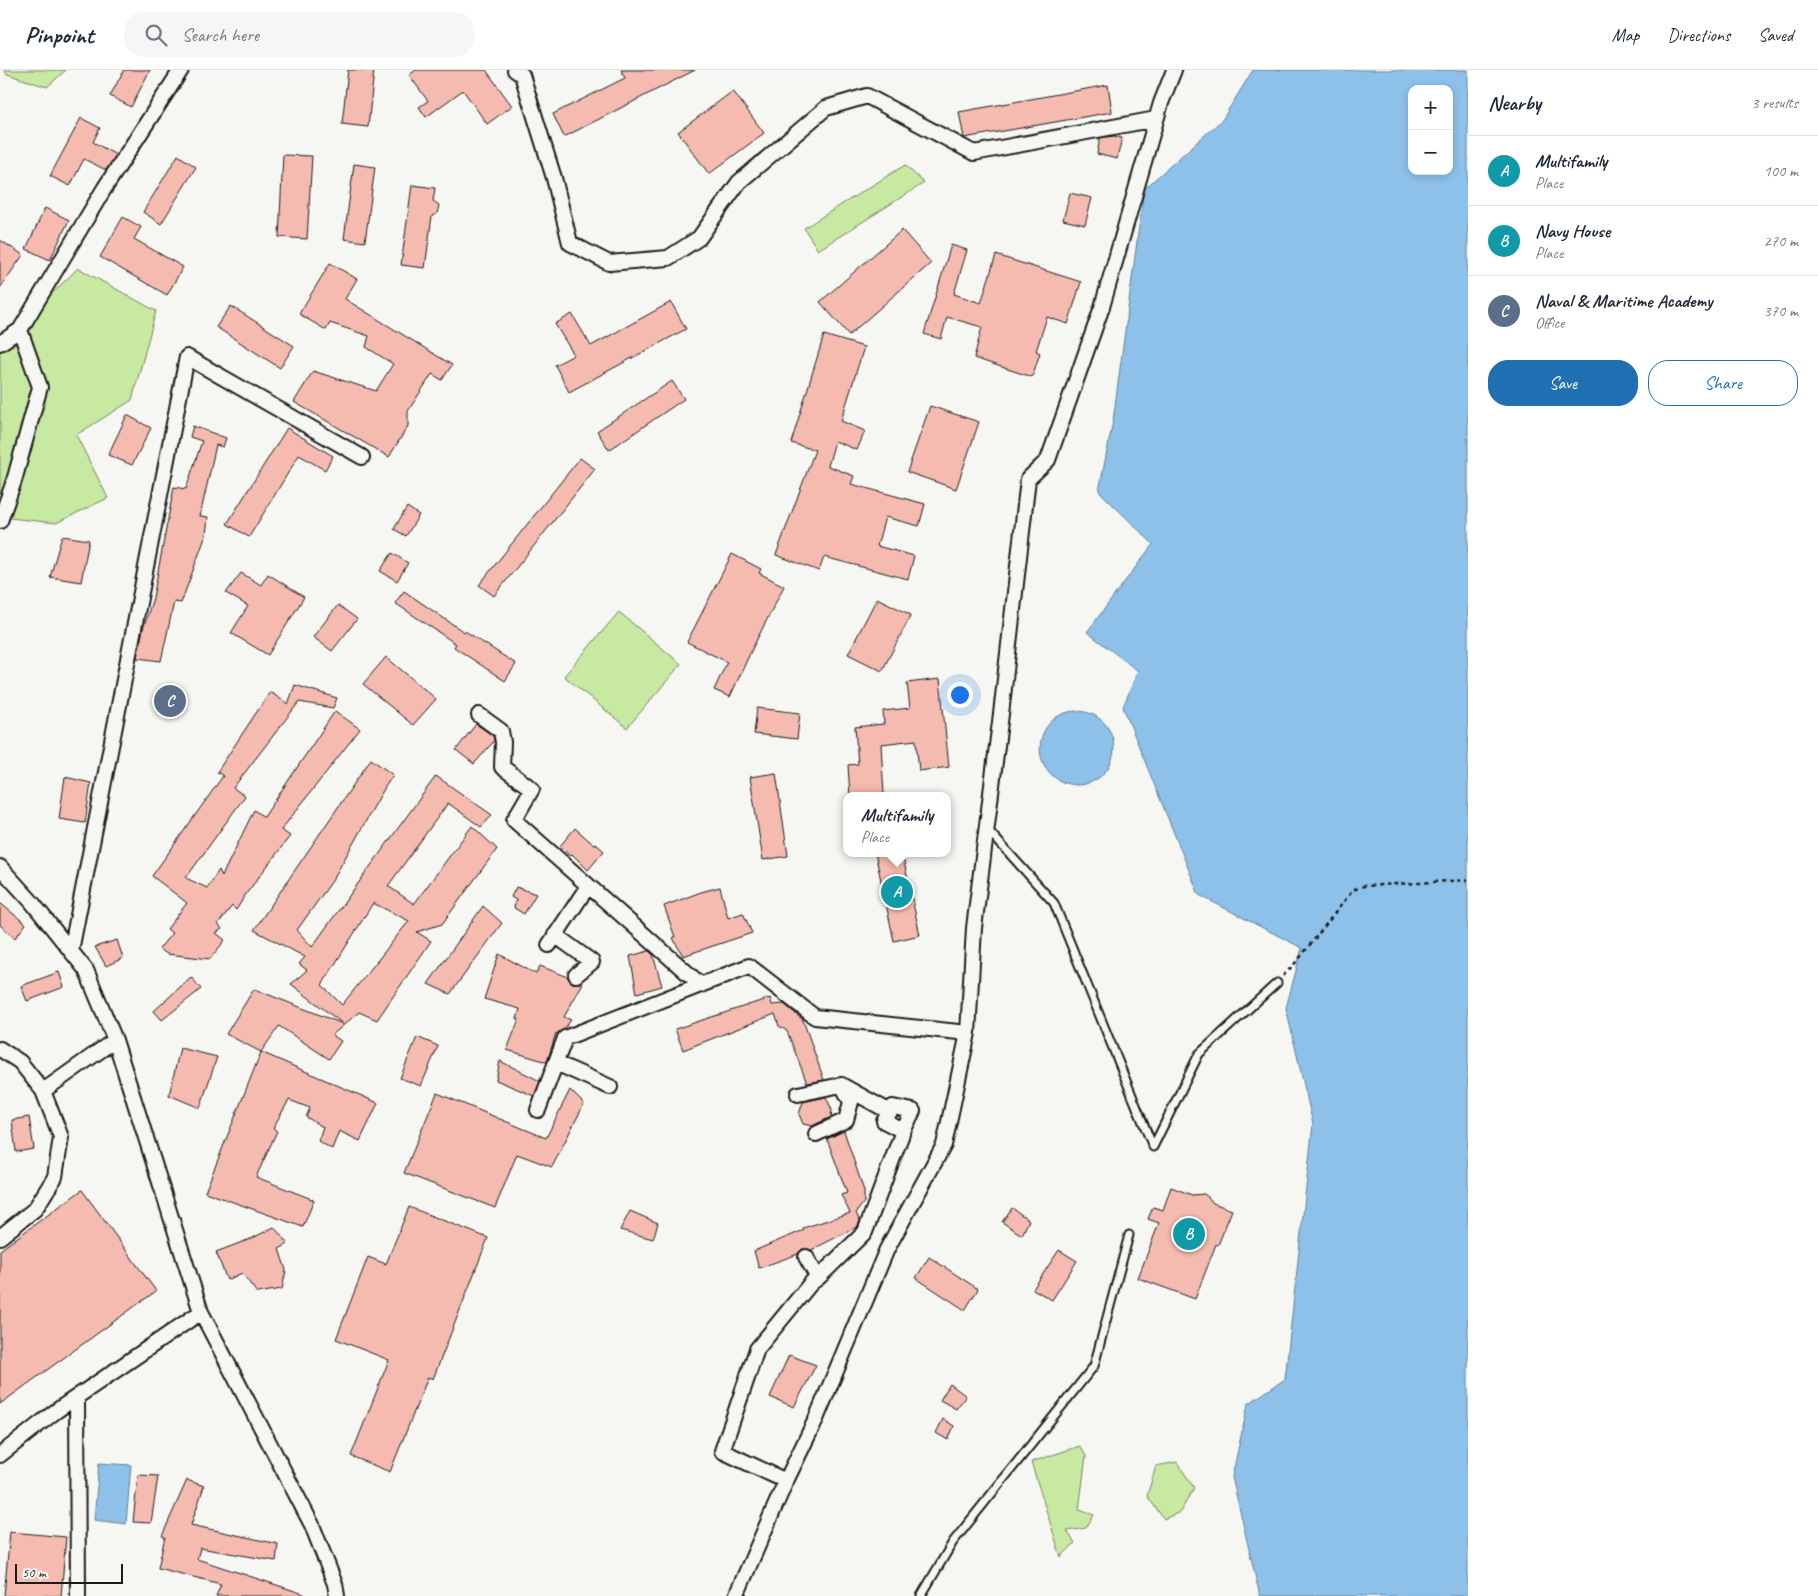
<!DOCTYPE html>
<html lang="en">
<head>
<meta charset="utf-8">
<style>
	body { margin:0; font-family:Caveat,sans-serif; background:#f6f6f7; color:#1f2937 }
	.controls { position:absolute; right:15px; top:15px; display:grid; overflow:hidden; border-radius:10px; box-shadow:0 2px 8px #0003 }
	.controls button { width:45px; height:45px; display:grid; place-items:center; padding:0; border:0; border-bottom:1px solid #e0e1e3; background:#fff; color:#1f2937; font:25px sans-serif }
	.scale { position:absolute; left:15px; bottom:12px; width:108px; box-sizing:border-box; padding-left:5px; border:2px solid #1c1c1c; border-top:0; font-size:14px; line-height:18px; white-space:nowrap; color:#1c1c1c; -webkit-text-stroke:4px #f6f6f2; paint-order:stroke }
	.you { position:absolute; left:959px; top:624px; width:18px; height:18px; margin:-12px; border:4px solid #fff; border-radius:50%; background:#1a73e8; box-shadow:0 0 0 8px #1a73e833 }
	.badge { display:grid; place-items:center; width:32px; height:32px; border-radius:50%; background:#1f6fb2; color:#fff; font-size:16px; font-weight:700 }
	.pin { position:absolute; translate:-50% -50%; border:2px solid #fff; box-shadow:0 1px 5px #0006 }
	.popup { position:absolute; left:843px; top:722px; width:108px; height:65px; box-sizing:border-box; display:grid; place-content:center; border-radius:10px; background:#fff; filter:drop-shadow(0 1px 4px #0005); font-size:16px; white-space:nowrap; color:#747a83 }
	.popup b { font-size:19px; color:#1f2937 }
	.popup::after { content:''; position:absolute; left:50%; top:100%; margin-left:-10px; border:10px solid transparent; border-top-color:#fff }
	.list { margin:0; padding:0; list-style:none }
	h2 { display:flex; justify-content:space-between; align-items:center; height:65px; margin:0; padding:0 20px; font-size:21px }
	h2 small { font-size:16px; font-weight:400; color:#747a83 }
	.list li { display:grid; grid-template-columns:32px 1fr auto; gap:15px; align-items:center; box-sizing:border-box; height:70px; padding:0 20px; border-top:1px solid #e0e1e3 }
	.list b { display:block; font-size:19px; white-space:nowrap }
	.list p { margin:0; font-size:16px; white-space:nowrap; color:#747a83 }
	.list em { font-size:16px; font-style:normal; color:#747a83 }
	.actions { display:flex; gap:10px; padding:15px 20px }
	.actions a { flex:1; padding:11px 0; border:1px solid #1f6fb2; border-radius:20px; text-align:center; font-size:18px; color:#1f6fb2 }
	.actions .main { background:#1f6fb2; color:#fff }
	.icon { flex:none; width:28px; height:28px; fill:none; stroke:currentColor; stroke-width:2; stroke-linecap:round; stroke-linejoin:round }
	.map { position:relative; flex:none; width:1468px; height:1526px; overflow:hidden }
	header { display:flex; align-items:center; gap:30px; box-sizing:border-box; height:70px; padding:0 25px; background:#fff; border-bottom:1px solid #e0e1e3 }
	header strong { font-size:24px }
	nav { display:flex; gap:28px; margin-inline-start:auto; font-size:18px }
	.search { width:350px; height:45px; background:#f6f6f7; display:flex; align-items:center; gap:12px; box-sizing:border-box; padding:0 18px; border-radius:20px; color:#747a83; font-size:19px }
	main { display:flex }
	aside { flex:1; background:#fff }
	.map>svg:first-child { display:block }
	.green { fill:#c8e9a1; stroke:#72825e }
	.water { fill:#8dc1ea; stroke:#607f98; fill-rule:evenodd }
	.building { fill:#f6bbb0; stroke:#1c1c1c; fill-rule:evenodd }
	.lines { fill:none; stroke-linecap:round; stroke-linejoin:round }
	.service-casing { stroke:#1c1c1c; stroke-width:11 }
	.minor-casing { stroke:#1c1c1c; stroke-width:18 }
	.path { stroke:#1c1c1c; stroke-width:2.5; stroke-dasharray:4 4; stroke-linecap:butt }
	.service { stroke:#f6f6f2; stroke-width:7 }
	.minor { stroke:#f6f6f2; stroke-width:14 }
</style>
</head>
<body>
<header>
<strong>Pinpoint</strong>
<div class="search"><svg class="icon" aria-label="search" viewBox="0 0 24 24"><circle cx="10" cy="10" r="6"/><path d="M15 15l6 6"/></svg>Search here</div>
<nav><a>Map</a><a>Directions</a><a>Saved</a></nav>
</header>
<main>
<div class="map">
<svg width="1468" height="1526" viewBox="0 0 1468 1526">
	<rect width="100%" height="100%" fill="#f6f6f2"/>
	<filter id="ink" filterUnits="userSpaceOnUse"><feTurbulence type="fractalNoise" baseFrequency=".02" numOctaves="2"/><feDisplacementMap in="SourceGraphic" scale="10" xChannelSelector="R" yChannelSelector="G"/><feConvolveMatrix kernelMatrix="1 2 1 2 8 2 1 2 1" color-interpolation-filters="sRGB"/></filter>
	<g filter="url(#ink)">
		<path class="green" d="M 4,0 L 66,0 L 47,17 L 7,4 Z
			M 905,95 L 924,113 L 818,180 L 804,158 Z
			M 78,198 L 156,241 L 132,330 L 76,365 L 108,428 L 56,453 L 0,447 L 0,275 Z
			M 619,542 L 681,594 L 627,658 L 564,606 Z
			M 1080,1376 L 1086,1386 L 1079,1440 L 1094,1445 L 1086,1458 L 1067,1461 L 1075,1473 L 1061,1487 L 1031,1392 Z
			M 1177,1392 L 1194,1418 L 1180,1442 L 1164,1449 L 1147,1426 L 1156,1396 Z"/>
		<path class="water" d="M 1253,0 L 1468,0 L 1468,1526 L 1260,1526 L 1232,1407 L 1248,1334 L 1285,1309 L 1313,1054 L 1286,938 L 1302,878 L 1199,825 L 1123,637 L 1138,601 L 1087,562 L 1153,474 L 1099,421 L 1113,351 L 1144,119 L 1222,50 ZM 1412,19 L 1449,19 L 1449,101 L 1412,101 Z
			M1040 678a37 37 0 1 1 74 0a37 37 0 1 1-74 0Z
			M 99,1393 L 131,1395 L 126,1454 L 94,1450 Z"/>
		<path class="building" d="M 124,0 L 150,0 L 131,37 L 110,26 Z
			M 348,0 L 374,0 L 368,57 L 342,54 Z
			M 416,0 L 486,0 L 512,36 L 487,54 L 463,20 L 426,47 L 419,37 L 428,31 L 409,5 Z
			M 621,0 L 695,0 L 564,67 L 553,44 L 625,8 Z
			M 1108,15 L 1112,42 L 964,68 L 959,42 Z
			M 733,21 L 764,63 L 709,104 L 678,62 Z
			M 81,48 L 100,58 L 93,72 L 116,85 L 106,100 L 84,89 L 70,116 L 50,106 Z
			M 1114,66 L 1122,68 L 1117,89 L 1097,84 L 1100,68 Z
			M 178,85 L 196,97 L 161,154 L 143,142 Z
			M 283,85 L 312,86 L 307,169 L 279,167 Z
			M 354,94 L 375,97 L 365,172 L 344,169 Z
			M 412,115 L 435,118 L 433,131 L 439,135 L 437,144 L 432,146 L 425,198 L 401,195 Z
			M 1070,123 L 1092,128 L 1085,155 L 1063,150 Z
			M 45,138 L 69,150 L 50,190 L 26,179 Z
			M 123,147 L 141,157 L 134,169 L 183,197 L 167,225 L 100,187 Z
			M 902,160 L 931,193 L 849,265 L 820,232 Z
			M 0,170 L 23,185 L 0,218 Z
			M 951,175 L 967,180 L 954,224 L 981,233 L 996,185 L 1081,212 L 1068,254 L 1047,247 L 1036,281 L 1040,283 L 1032,307 L 974,288 L 982,257 L 947,247 L 941,269 L 924,264 Z
			M 330,193 L 357,209 L 345,229 L 452,295 L 442,310 L 432,304 L 408,341 L 408,356 L 389,387 L 294,332 L 313,301 L 376,321 L 393,294 L 366,277 L 369,266 L 330,253 L 326,260 L 299,244 Z
			M 671,232 L 686,259 L 569,322 L 555,295 L 574,285 L 555,254 L 572,244 L 591,276 Z
			M 231,236 L 294,276 L 280,298 L 216,257 Z
			M 824,265 L 864,277 L 841,351 L 865,361 L 857,380 L 835,371 L 828,396 L 854,406 L 851,414 L 925,434 L 919,456 L 885,447 L 877,476 L 914,486 L 908,509 L 824,487 L 819,501 L 776,485 L 815,380 L 791,373 Z
			M 672,311 L 684,329 L 609,380 L 597,361 Z
			M 930,336 L 979,352 L 956,419 L 907,402 Z
			M 127,345 L 151,358 L 132,395 L 108,385 Z
			M 193,356 L 226,368 L 223,377 L 216,375 L 200,446 L 208,447 L 206,465 L 181,533 L 174,532 L 161,591 L 137,588 L 143,559 L 153,528 L 174,417 L 186,419 L 202,371 L 190,367 Z
			M 287,358 L 333,386 L 325,400 L 299,385 L 249,467 L 227,454 Z
			M 580,388 L 595,399 L 494,526 L 479,515 Z
			M 407,437 L 419,445 L 406,466 L 394,459 Z
			M 62,466 L 89,470 L 81,512 L 50,507 Z
			M 392,483 L 408,493 L 397,511 L 380,501 Z
			M 732,484 L 761,499 L 759,503 L 784,516 L 752,579 L 730,627 L 714,620 L 727,592 L 687,572 Z
			M 241,503 L 261,515 L 268,504 L 304,527 L 268,585 L 231,563 L 248,536 L 226,523 Z
			M 404,521 L 464,562 L 465,561 L 516,594 L 505,611 L 454,577 L 456,574 L 395,533 Z
			M 877,528 L 911,545 L 882,601 L 848,584 Z
			M 338,535 L 357,549 L 332,581 L 313,567 Z
			M 386,587 L 436,629 L 413,655 L 363,614 Z
			M 940,609 L 949,697 L 919,701 L 916,670 L 881,674 L 884,725 L 850,726 L 848,695 L 858,694 L 855,657 L 884,654 L 883,641 L 910,638 L 907,613 Z
			M 295,615 L 337,628 L 333,638 L 299,632 L 233,718 L 245,726 L 186,808 L 207,818 L 219,800 L 222,806 L 254,740 L 264,747 L 335,641 L 360,659 L 281,760 L 290,766 L 246,824 L 236,840 L 232,836 L 218,854 L 222,859 L 216,863 L 225,870 L 210,889 L 167,884 L 159,879 L 172,863 L 167,859 L 187,833 L 152,806 L 223,706 L 217,702 L 270,622 L 288,634 Z
			M 757,638 L 800,643 L 797,669 L 754,664 Z
			M 476,654 L 493,666 L 494,671 L 474,694 L 456,680 Z
			M 371,689 L 393,705 L 385,717 L 332,811 L 297,860 L 312,877 L 436,706 L 492,745 L 481,757 L 448,733 L 388,816 L 414,834 L 472,756 L 497,779 L 442,854 L 417,862 L 431,871 L 377,950 L 359,942 L 332,965 L 341,971 L 329,989 L 279,956 L 261,982 L 226,964 L 254,919 L 343,954 L 291,914 L 307,900 L 299,894 L 305,887 L 254,860 ZM 373,833 L 409,851 L 342,935 L 322,915 Z
			M 776,703 L 788,786 L 763,790 L 750,707 Z
			M 65,707 L 91,713 L 85,753 L 59,749 Z
			M 575,758 L 593,774 L 595,773 L 604,781 L 588,800 L 572,784 L 570,786 L 560,776 Z
			M 875,783 L 902,783 L 920,865 L 894,871 Z
			M 516,817 L 536,824 L 524,844 L 514,838 L 516,830 L 511,827 Z
			M 720,817 L 728,848 L 743,843 L 752,863 L 683,886 L 673,868 L 675,867 L 664,836 L 701,822 Z
			M 0,833 L 26,854 L 15,868 L 0,855 Z
			M 483,836 L 502,853 L 450,924 L 428,914 Z
			M 117,870 L 123,888 L 106,896 L 95,877 Z
			M 649,881 L 653,885 L 662,916 L 637,923 L 630,886 Z
			M 499,884 L 536,904 L 540,896 L 568,907 L 572,913 L 583,913 L 564,947 L 571,950 L 565,958 L 558,964 L 556,963 L 547,992 L 507,980 L 519,949 L 517,949 L 520,939 L 484,929 Z
			M 59,902 L 64,917 L 27,931 L 21,916 Z
			M 191,907 L 201,919 L 162,950 L 154,941 Z
			M 770,928 L 772,935 L 784,934 L 803,950 L 824,1010 L 807,1013 L 787,961 L 779,956 L 775,944 L 683,980 L 675,959 Z
			M 417,967 L 438,976 L 421,1016 L 400,1008 Z
			M 180,978 L 217,987 L 200,1038 L 169,1025 Z
			M 261,982 L 378,1033 L 360,1071 L 339,1061 L 332,1079 L 318,1071 L 323,1057 L 306,1047 L 310,1038 L 289,1030 L 273,1058 L 277,1061 L 256,1107 L 314,1130 L 303,1157 L 205,1122 Z
			M 500,991 L 540,1011 L 534,1026 L 496,1010 Z
			M 570,1020 L 584,1034 L 552,1097 L 517,1084 L 495,1138 L 404,1103 L 437,1023 L 546,1068 Z
			M 826,1027 L 832,1040 L 831,1047 L 812,1056 L 803,1054 L 799,1044 L 803,1032 Z
			M 29,1047 L 34,1079 L 16,1082 L 12,1050 Z
			M 844,1061 L 864,1121 L 864,1132 L 856,1143 L 860,1151 L 857,1157 L 811,1180 L 802,1179 L 798,1184 L 759,1198 L 754,1181 L 804,1160 L 803,1158 L 850,1143 L 841,1125 L 847,1123 L 827,1069 Z
			M 1171,1117 L 1192,1125 L 1204,1124 L 1209,1128 L 1213,1133 L 1232,1140 L 1218,1175 L 1216,1174 L 1195,1229 L 1138,1208 L 1159,1153 L 1148,1149 L 1153,1137 L 1163,1140 Z
			M 82,1120 L 156,1221 L 0,1334 L 0,1180 Z
			M 409,1137 L 488,1168 L 433,1309 L 428,1307 L 390,1402 L 351,1386 L 389,1290 L 336,1269 L 368,1187 L 386,1194 Z
			M 1012,1138 L 1029,1150 L 1022,1165 L 1002,1152 Z
			M 630,1141 L 658,1153 L 653,1169 L 620,1160 Z
			M 274,1157 L 288,1174 L 279,1179 L 286,1200 L 282,1219 L 257,1223 L 242,1203 L 227,1210 L 216,1182 L 253,1168 Z
			M 1059,1180 L 1077,1191 L 1052,1230 L 1033,1219 Z
			M 929,1187 L 978,1219 L 965,1240 L 916,1208 Z
			M 789,1285 L 816,1295 L 794,1337 L 770,1327 Z
			M 950,1314 L 966,1326 L 956,1339 L 940,1330 Z
			M 943,1349 L 954,1356 L 948,1370 L 936,1363 Z
			M 138,1405 L 158,1406 L 151,1453 L 133,1452 Z
			M 187,1410 L 204,1416 L 191,1455 L 278,1474 L 276,1491 L 200,1478 L 197,1489 L 304,1524 L 304,1526 L 216,1526 L 221,1514 L 158,1498 L 165,1467 L 162,1466 Z
			M 10,1462 L 66,1467 L 61,1526 L 4,1526 Z"/>
		<g class="lines">
			<defs>
				<path id="service" d="M 987,759 L 1054,833 L 1153,1077 L 1199,984 L 1277,913
					M 921,1526 L 953,1472 L 1094,1296 L 1129,1165"/>
				<path id="minor" d="M 515,0 L 522,5 L 554,108 L 570,173 L 609,193 L 668,188 L 699,168 L 739,112 L 826,38 L 867,26 L 974,83 L 1156,49
					M 0,273 L 20,260 L 104,119 L 181,0
					M 0,451 L 14,411 L 40,317 L 20,260
					M 479,645 L 501,661 L 503,672 L 502,697 L 532,719 L 514,750 L 701,915
					M 0,797 L 31,831 L 86,900 L 115,970 L 201,1242 L 56,1341 L 0,1385
					M 555,865 L 592,892 L 576,905
					M 549,875 L 588,816
					M 71,881 L 187,287 L 362,387
					M 0,979 L 20,992 L 43,1021 L 61,1067 L 55,1107 L 35,1139 L 0,1167
					M 556,993 L 610,1017
					M 43,1021 L 115,970
					M 798,1024 L 841,1015 L 890,1042
					M 538,1040 L 565,968 L 749,896 L 815,947 L 968,963
					M 816,1064 L 846,1050 L 851,1032 L 842,1015
					M 818,1208 L 865,1162 L 903,1061 L 913,1041 L 893,1037 L 884,1051 L 903,1061
					M 201,1242 L 312,1455 L 335,1514 L 337,1526
					M 77,1327 L 78,1526
					M 786,1411 L 722,1381 L 757,1279 L 811,1213 L 818,1208 L 806,1187
					M 736,1526 L 786,1411 L 816,1349 L 887,1179 L 944,1075 L 968,963 L 974,858 L 1001,644 L 1028,409 L 1048,390 L 1102,237 L 1161,33 L 1174,0"/>
			</defs>
			<use href="#service" class="service-casing"/>
			<use href="#minor" class="minor-casing"/>
			<path class="path" d="M 1283,906 L 1298,890 L 1353,820 L 1364,816 L 1468,810"/>
			<use href="#service" class="service"/>
			<use href="#minor" class="minor"/>
		</g>
	</g>
</svg>
<div class="controls">
<button>+</button>
<button>−</button>
</div>
<div class="scale">50 m</div>
<div class="you"></div>
<div class="pin badge" style="left:897px;top:822px;background:#0f9aa8">A</div>
<div class="popup"><b>Multifamily</b>Place</div>
<div class="pin badge" style="left:1189px;top:1164px;background:#0f9aa8">B</div>
<div class="pin badge" style="left:170px;top:631px;background:#5c6f8a">C</div>
</div>
<aside>
<h2>Nearby<small>3 results</small></h2>
<ul class="list">
<li><span class="badge" style="background:#0f9aa8">A</span><div><b>Multifamily</b><p>Place</p></div><em>100 m</em></li>
<li><span class="badge" style="background:#0f9aa8">B</span><div><b>Navy House</b><p>Place</p></div><em>270 m</em></li>
<li><span class="badge" style="background:#5c6f8a">C</span><div><b>Naval &amp; Maritime Academy</b><p>Office</p></div><em>370 m</em></li>
</ul>
<div class="actions"><a class="main">Save</a><a>Share</a></div>
</aside>
</main>
</body>
</html>
